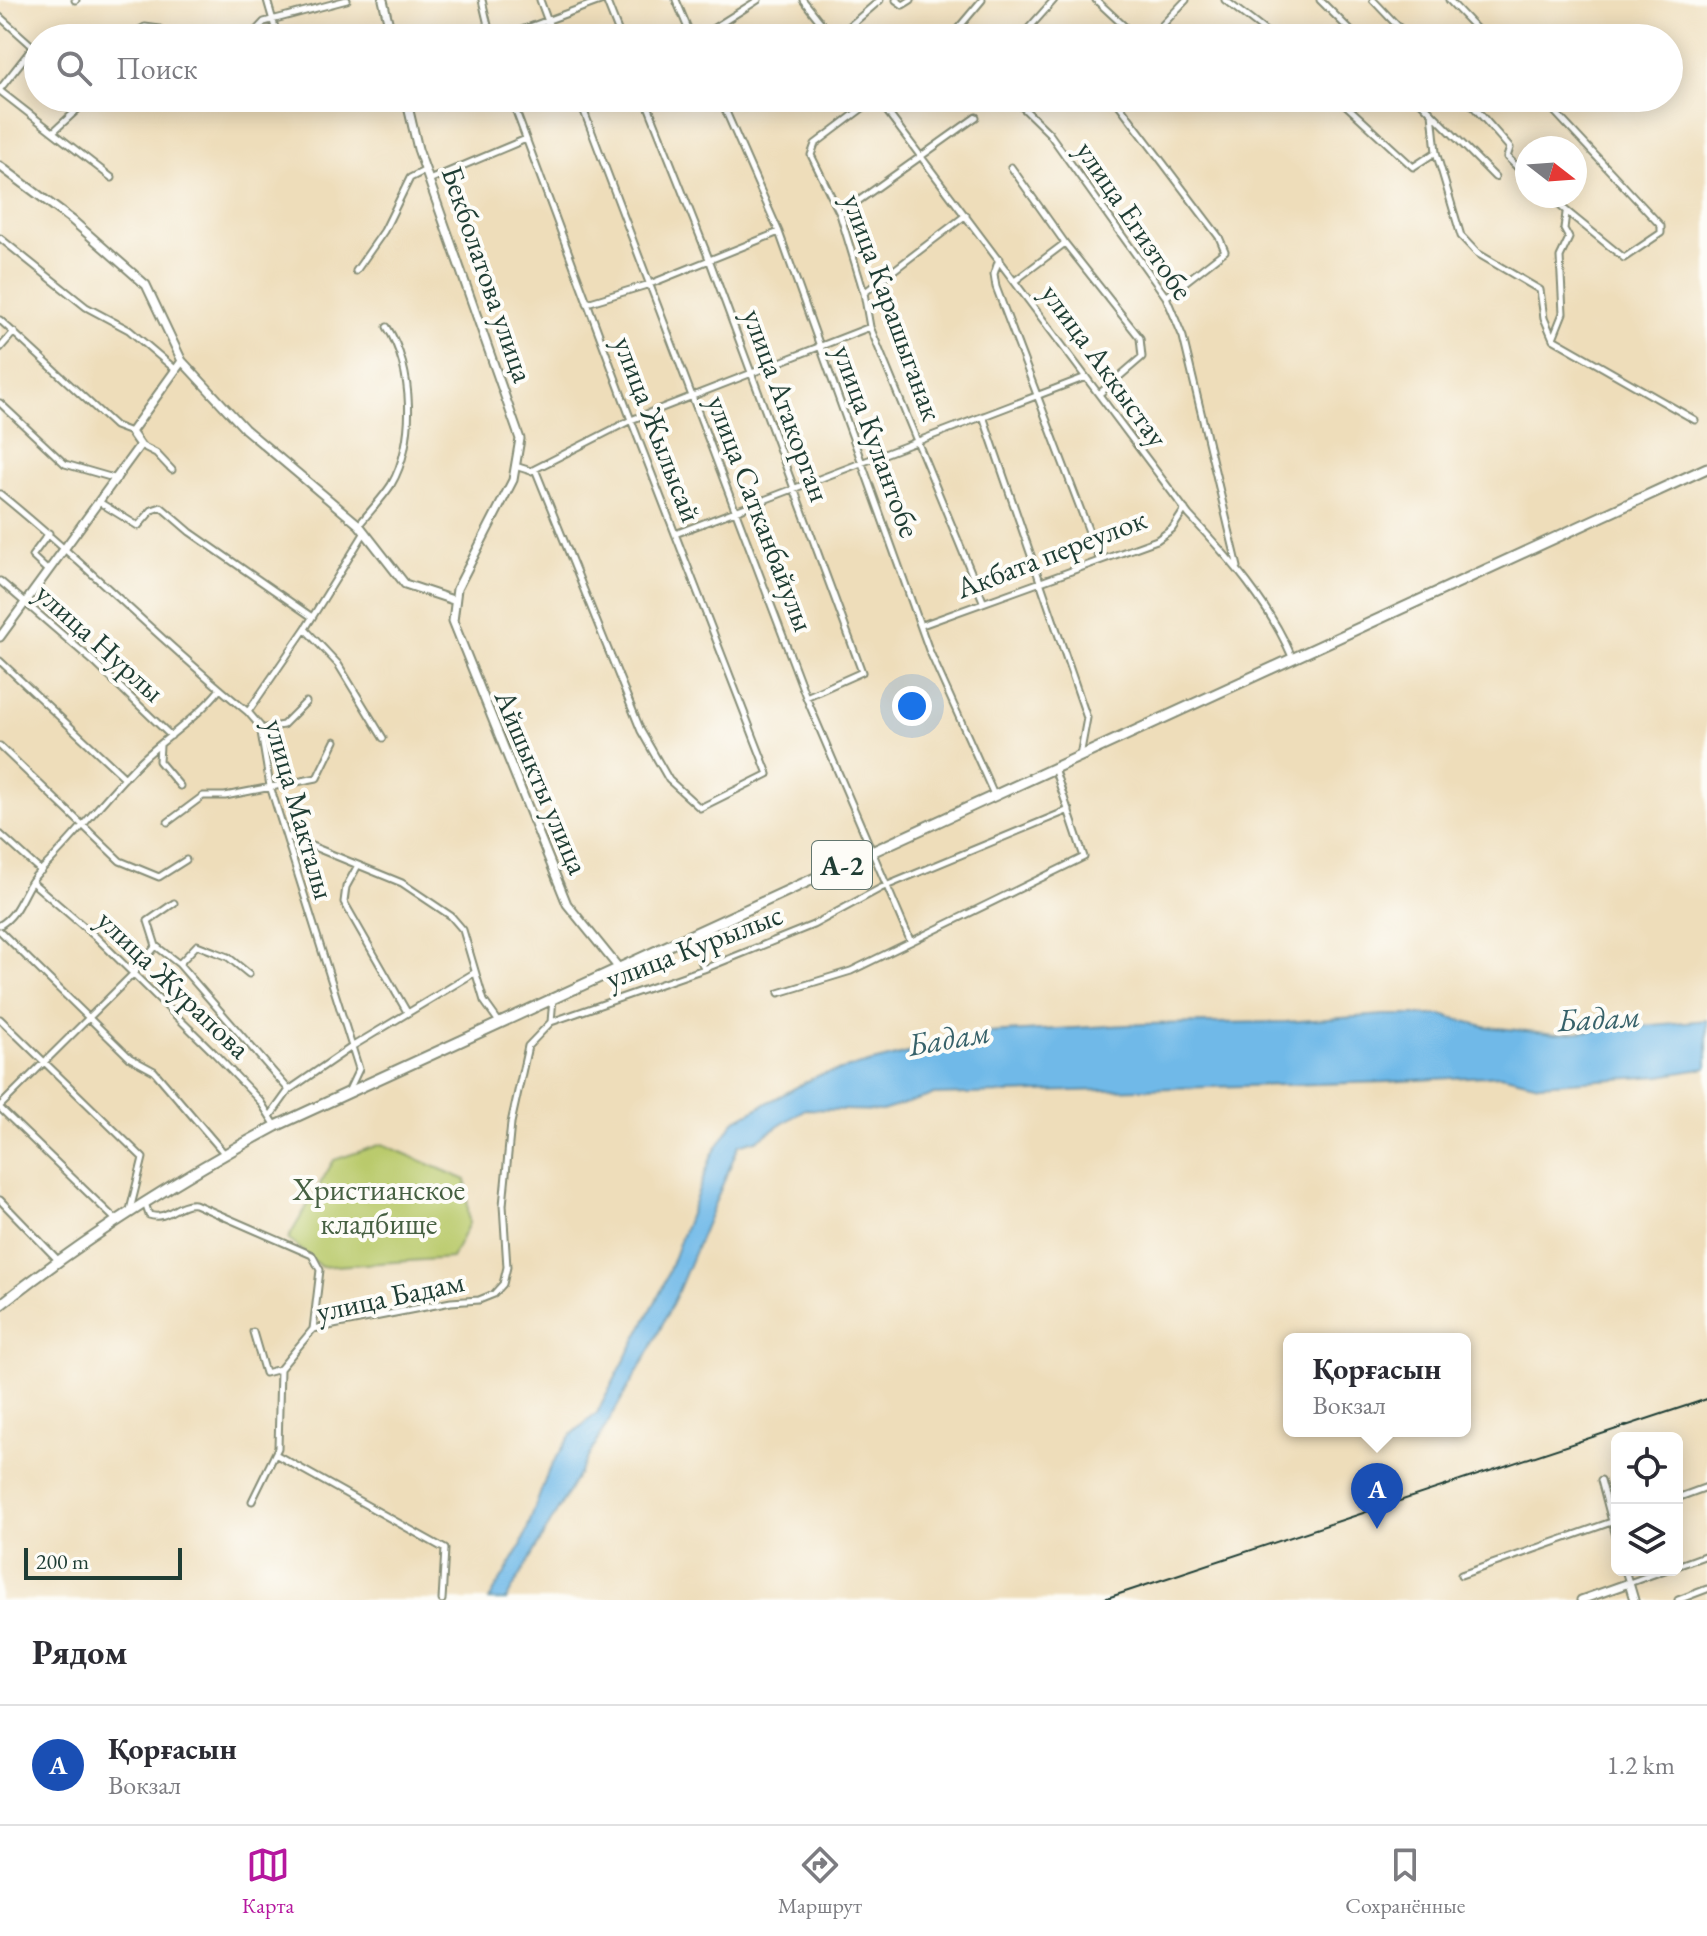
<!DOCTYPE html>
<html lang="ru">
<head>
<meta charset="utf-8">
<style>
	body { margin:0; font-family:"EB Garamond",serif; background:#f7f7f7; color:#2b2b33 }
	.controls { position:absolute; right:24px; bottom:24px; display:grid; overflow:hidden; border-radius:12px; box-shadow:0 4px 20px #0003 }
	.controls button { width:72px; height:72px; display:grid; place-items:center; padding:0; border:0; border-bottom:2px solid #e1e1e2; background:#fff; color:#2b2b33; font:40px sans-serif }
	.compass { position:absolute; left:1515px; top:136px; width:72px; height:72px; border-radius:50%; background:#fff; box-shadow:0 4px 20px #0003; rotate:107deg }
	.scale { position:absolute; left:24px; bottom:20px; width:158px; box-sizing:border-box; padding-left:8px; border:4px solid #1f3d34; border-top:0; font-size:22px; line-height:28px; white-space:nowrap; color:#1f3d34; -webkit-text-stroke:6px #fdfcf7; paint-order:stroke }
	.you { position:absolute; left:912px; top:706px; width:28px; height:28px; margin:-20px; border:6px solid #fff; border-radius:50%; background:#1a73e8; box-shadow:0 0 0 12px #1a73e833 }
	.badge { display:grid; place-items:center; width:52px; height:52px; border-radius:50%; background:#b5179e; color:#fff; font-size:26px; font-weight:700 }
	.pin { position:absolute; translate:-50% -66px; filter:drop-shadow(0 2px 4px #0008) }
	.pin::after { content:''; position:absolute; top:42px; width:28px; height:24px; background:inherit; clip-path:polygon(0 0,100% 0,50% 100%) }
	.popup { position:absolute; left:1283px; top:1333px; width:188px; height:104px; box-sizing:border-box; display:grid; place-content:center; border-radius:12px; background:#fff; filter:drop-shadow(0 2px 6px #0005); font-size:26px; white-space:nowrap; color:#7c7c81 }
	.popup b { font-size:30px; color:#2b2b33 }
	.popup::after { content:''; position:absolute; left:50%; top:100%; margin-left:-16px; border:16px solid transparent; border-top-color:#fff }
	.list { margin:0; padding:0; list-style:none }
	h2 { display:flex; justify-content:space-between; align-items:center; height:104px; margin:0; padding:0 32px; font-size:34px }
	h2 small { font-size:26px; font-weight:400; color:#7c7c81 }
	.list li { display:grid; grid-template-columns:52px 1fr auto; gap:24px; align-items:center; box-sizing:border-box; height:120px; padding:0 32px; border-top:2px solid #e1e1e2 }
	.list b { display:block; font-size:30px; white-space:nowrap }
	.list p { margin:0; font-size:26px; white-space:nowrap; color:#7c7c81 }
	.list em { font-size:26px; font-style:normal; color:#7c7c81 }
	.icon { flex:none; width:44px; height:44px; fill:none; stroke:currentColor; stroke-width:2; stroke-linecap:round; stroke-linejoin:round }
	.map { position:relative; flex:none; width:1707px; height:1600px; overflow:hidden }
	.search { position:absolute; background:#fff; box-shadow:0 4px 20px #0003; left:24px; right:24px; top:24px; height:88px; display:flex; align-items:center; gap:20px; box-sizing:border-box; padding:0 28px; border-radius:44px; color:#7c7c81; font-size:30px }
	.sheet { height:224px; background:#fff }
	nav { display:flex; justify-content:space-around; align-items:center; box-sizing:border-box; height:112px; border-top:2px solid #e1e1e2; background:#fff; font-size:22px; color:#7c7c81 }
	nav a { display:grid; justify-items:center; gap:4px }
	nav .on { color:#b5179e }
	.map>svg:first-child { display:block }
	.green { fill:#baca6c; stroke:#6c8450; stroke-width:2 }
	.water { fill:#70b9e8; stroke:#487b8e; stroke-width:2 }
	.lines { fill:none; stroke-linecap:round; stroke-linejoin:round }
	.minor-casing { stroke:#868d77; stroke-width:9 }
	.tertiary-casing { stroke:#868d77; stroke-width:11 }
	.trunk-casing { stroke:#868d77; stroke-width:13 }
	.minor { stroke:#fff; stroke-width:5 }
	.tertiary { stroke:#fff; stroke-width:7 }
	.trunk { stroke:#fff; stroke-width:9 }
	.rail { stroke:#1f3d34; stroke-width:2 }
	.labels { text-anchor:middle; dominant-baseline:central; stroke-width:8; stroke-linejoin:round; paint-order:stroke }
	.shield { fill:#fdfcf7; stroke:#62766e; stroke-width:2 }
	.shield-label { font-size:28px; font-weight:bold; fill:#1f3d34 }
	.street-label { font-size:30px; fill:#1f3d34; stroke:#fdfcf7 }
	.park-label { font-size:30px; fill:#466042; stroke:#fdfcf7 }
	.water-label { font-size:32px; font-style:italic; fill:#37626a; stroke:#fdfcf7 }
</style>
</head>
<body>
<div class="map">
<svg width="1707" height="1600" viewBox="0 0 1707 1600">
	<rect width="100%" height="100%" fill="#fdfcf7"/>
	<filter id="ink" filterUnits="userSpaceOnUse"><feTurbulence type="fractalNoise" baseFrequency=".0125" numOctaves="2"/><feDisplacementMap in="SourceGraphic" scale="16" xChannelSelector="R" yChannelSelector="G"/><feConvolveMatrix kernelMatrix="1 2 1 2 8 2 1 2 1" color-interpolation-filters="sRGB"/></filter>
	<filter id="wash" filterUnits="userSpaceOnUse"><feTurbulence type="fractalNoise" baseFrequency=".006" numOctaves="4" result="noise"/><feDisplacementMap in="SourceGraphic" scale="32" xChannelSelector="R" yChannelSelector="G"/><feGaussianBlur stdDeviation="1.8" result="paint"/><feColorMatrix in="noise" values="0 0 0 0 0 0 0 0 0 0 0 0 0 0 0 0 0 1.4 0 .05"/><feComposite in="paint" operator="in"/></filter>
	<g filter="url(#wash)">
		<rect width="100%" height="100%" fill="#eeddba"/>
		<path class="green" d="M 382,1144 L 466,1180 L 469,1223 L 452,1258 L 321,1267 L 288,1239 L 334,1160 Z"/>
		<path class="water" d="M 1384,1015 L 1441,1015 L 1488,1027 L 1556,1034 L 1707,1020 L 1707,1068 L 1660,1076 L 1539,1084 L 1501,1075 L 1385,1082 L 933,1095 L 882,1111 L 805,1109 L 759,1139 L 739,1145 L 676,1296 L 651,1348 L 506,1600 L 489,1600 L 521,1546 L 548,1472 L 570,1436 L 597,1413 L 662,1289 L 712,1155 L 734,1121 L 817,1076 L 988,1033 L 1144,1024 L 1286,1022 Z"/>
	</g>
	<g filter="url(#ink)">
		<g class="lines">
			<defs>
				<path id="minor" d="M 75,0 L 76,0
					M 267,0 L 278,38
					M 482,0 L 491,38
					M 540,0 L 554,38
					M 606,0 L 621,38
					M 676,0 L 692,38
					M 803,0 L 833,38
					M 896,0 L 903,5 L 911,0
					M 1096,0 L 1137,38
					M 1225,0 L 1274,38
					M 1320,0 L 1358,38
					M 1373,0 L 1409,38
					M 1449,0 L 1485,38
					M 0,17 L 38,51
					M 124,38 L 145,27 L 160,29 L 166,38
					M 249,38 L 264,22 L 347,0
					M 500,38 L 603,0
					M 698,38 L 758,0
					M 836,38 L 880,0
					M 950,38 L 982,0
					M 1020,38 L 1054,0
					M 1150,38 L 1186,0
					M 0,89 L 33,47
					M 0,91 L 112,178
					M 511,98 L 631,420 L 768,774 L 700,808 L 669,780 L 641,731 L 535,469
					M 579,98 L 806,697 L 910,940
					M 645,98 L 709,259 L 862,672 L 806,697
					M 720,98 L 779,232 L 929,650 L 995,797
					M 876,98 L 815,144 L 811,155 L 840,214 L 864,293 L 870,327 L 983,601
					M 877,98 L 1189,515 C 1230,559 1269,603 1293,659
					M 1013,98 L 1049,133 L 1166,297 L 1183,337 L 1238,567
					M 1114,98 L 1219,237 L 1225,251 L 1166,297
					M 1338,98 L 1413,167 L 1436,152 L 1461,236 L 1477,253 L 1540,290 L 1544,318 L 1553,339 L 1695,420
					M 1417,98 L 1495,177
					M 1466,98 L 1510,148 L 1507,157 L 1527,177
					M 1542,98 L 1661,226 L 1661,233 L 1624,258 L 1548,196
					M 1432,113 L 1436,152
					M 54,131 L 90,98
					M 1011,167 L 1065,243 L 1140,338 L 1142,357 L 1099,394
					M 429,180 L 526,139
					M 840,214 L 976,117
					M 0,238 L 86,307 L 129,330 L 176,370
					M 999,259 L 994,274 L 996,287 L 1099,558
					M 356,271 L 384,231 L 410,178 L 426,170
					M 1016,280 L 1065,243
					M 864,293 L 966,215
					M 587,303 L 650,284 L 779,232
					M 0,320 L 115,426 L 131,432
					M 1553,338 L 1563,313 L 1560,257 L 1569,238 L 1564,229 L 1566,213
					M 0,348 L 14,332
					M 0,403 L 65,464 L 117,479
					M 983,416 L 1087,718 L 1080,756
					M 140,445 L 156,453 L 172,470
					M 515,466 L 531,471 L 631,420 L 870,327
					M 0,494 C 86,563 162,643 248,712 L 260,726 L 270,786 L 359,1069 L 349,1090
					M 99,502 L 138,526 L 152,510 L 161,507 L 190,532 L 312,617
					M 359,525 C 369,512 382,499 391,485 C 416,443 414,368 387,327
					M 675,534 L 1086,377
					M 48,571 L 32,556 L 49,533
					M 0,581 L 94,662 L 171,736
					M 922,625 L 1157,540 L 1172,529 L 1185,509
					M 305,629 L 338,664 L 383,738
					M 0,661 L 125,778
					M 248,712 L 305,629 L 365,532
					M 260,729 L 283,725 L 306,702
					M 0,746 L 120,861 L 159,877 L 186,860
					M 160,746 L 159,761 L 180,786
					M 168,822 L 203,796 L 225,796 L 317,778 L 335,741
					M 0,834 L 41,871
					M 287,836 L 402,883 L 451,916 L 463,930 L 484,1001 L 499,1022
					M 357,867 L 346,887 L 344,902 L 407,1012
					M 33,883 L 97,938 L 215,1054 L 260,1101 L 276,1126
					M 0,925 C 21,913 23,887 39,872 C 76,837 106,795 143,759 C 169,735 198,717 220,689
					M 0,931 L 130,1058 L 154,1071 L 224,1153
					M 692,936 L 704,969
					M 156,946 L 148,921 L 174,903
					M 179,964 L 289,1090 L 353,1046 L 474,973
					M 779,993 L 851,971 L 1084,857 L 1054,768
					M 0,1019 L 143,1158 L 130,1210
					M 551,1022 L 704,969 L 813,925 L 881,888 L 1069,810
					M 0,1106 L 133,974 L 156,946 L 179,964 L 197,945 L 228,957 L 249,974
					M 0,1108 L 116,1220
					M 271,1115 L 289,1090
					M 0,1200 L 58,1260
					M 145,1203 L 149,1215 C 168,1221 177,1202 195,1204 L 312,1255 L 320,1270 L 313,1329
					M 253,1332 L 265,1373 L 280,1369
					M 275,1454 L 445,1549 L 442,1600
					M 1601,1480 L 1617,1540
					M 1677,1498 L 1707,1487
					M 252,1501 L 278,1448 L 280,1369 L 313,1329 L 451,1302 L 479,1300 L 494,1294 L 503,1284 L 507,1267 L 503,1205 L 511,1123 L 528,1046 L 551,1022 L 553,998
					M 1677,1566 L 1707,1555
					M 1625,1570 L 1629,1583 L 1665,1570
					M 1461,1575 L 1617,1520
					M 1678,1600 L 1707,1589"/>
				<path id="tertiary" d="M 383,0 L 392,38
					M 406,98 L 418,149 L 520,439 L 513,480 L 457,589 L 453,621 L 567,904 L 618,967
					M 0,166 L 72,220 L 146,285 L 182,361 L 245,429 L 359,525 L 405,584 L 453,600
					M 0,637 L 140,445 L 131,432 L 182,361
					M 1581,1600 L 1629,1583 L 1634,1600"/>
				<path id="trunk" d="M 0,1305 C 87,1237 179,1178 276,1126 L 1707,468"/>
			</defs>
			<use href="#minor" class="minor-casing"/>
			<use href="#tertiary" class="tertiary-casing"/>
			<use href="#trunk" class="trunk-casing"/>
			<use href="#minor" class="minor"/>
			<use href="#tertiary" class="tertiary"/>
			<use href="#trunk" class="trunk"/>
			<path class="rail" d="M 1101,1600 L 1707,1399"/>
		</g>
	</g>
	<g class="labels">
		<rect class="shield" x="812" y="841" width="60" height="48" rx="6"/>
		<g class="shield-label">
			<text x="842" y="865">A-2</text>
		</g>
		<g class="street-label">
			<text transform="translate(1135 220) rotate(56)">улица Егизтобе</text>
			<text transform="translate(488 274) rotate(71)">Бекболатова улица</text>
			<text transform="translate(893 307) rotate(70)">улица Карашыганак</text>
			<text transform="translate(1105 365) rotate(54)">улица Аккыстау</text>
			<text transform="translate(787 405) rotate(70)">улица Атакорган</text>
			<text transform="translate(658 429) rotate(69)">улица Жылысай</text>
			<text transform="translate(877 441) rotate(70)">улица Кулантобе</text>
			<text transform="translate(761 513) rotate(69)">улица Сатканбайулы</text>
			<text transform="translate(1051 553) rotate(-21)">Акбата переулок</text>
			<text transform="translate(100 642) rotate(42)">улица Нурлы</text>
			<text transform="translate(542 782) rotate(67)">Айшыкты улица</text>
			<text transform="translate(300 809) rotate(74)">улица Макталы</text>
			<text transform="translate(694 946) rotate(-21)">улица Курылыс</text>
			<text transform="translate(174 984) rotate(44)">улица Журапова</text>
			<text transform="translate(390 1296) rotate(-12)">улица Бадам</text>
		</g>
		<g class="park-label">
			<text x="379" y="1189">Христианское<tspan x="379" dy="34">кладбище</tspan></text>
		</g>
		<g class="water-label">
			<text transform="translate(1599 1018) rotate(-3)">Бадам</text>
			<text transform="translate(949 1038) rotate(-10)">Бадам</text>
		</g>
	</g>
</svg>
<div class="controls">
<button><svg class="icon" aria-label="locate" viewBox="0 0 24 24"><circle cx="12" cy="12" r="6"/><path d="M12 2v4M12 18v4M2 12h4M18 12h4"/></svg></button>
<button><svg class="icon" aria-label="layers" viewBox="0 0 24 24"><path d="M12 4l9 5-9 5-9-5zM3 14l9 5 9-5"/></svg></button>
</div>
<svg class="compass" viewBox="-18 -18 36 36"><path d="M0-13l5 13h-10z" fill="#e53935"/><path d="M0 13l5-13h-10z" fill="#7c7c81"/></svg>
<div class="scale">200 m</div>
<div class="you"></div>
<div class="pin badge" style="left:1377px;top:1529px;background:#1a4fb4">A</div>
<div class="popup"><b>Қорғасын</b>Вокзал</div>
<div class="search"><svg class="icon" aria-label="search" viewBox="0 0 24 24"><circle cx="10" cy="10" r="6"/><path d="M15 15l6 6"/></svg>Поиск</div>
</div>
<section class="sheet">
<h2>Рядом<small></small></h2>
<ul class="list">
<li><span class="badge" style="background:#1a4fb4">A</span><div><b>Қорғасын</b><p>Вокзал</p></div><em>1.2 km</em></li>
</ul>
</section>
<nav>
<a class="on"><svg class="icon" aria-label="map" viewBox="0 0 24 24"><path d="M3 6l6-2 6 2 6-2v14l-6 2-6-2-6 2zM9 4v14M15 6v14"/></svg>Карта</a>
<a><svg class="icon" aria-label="directions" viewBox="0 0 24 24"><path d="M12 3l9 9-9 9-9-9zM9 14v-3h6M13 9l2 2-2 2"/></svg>Маршрут</a>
<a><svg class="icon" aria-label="saved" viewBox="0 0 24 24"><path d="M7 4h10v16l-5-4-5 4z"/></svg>Сохранённые</a>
</nav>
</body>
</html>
